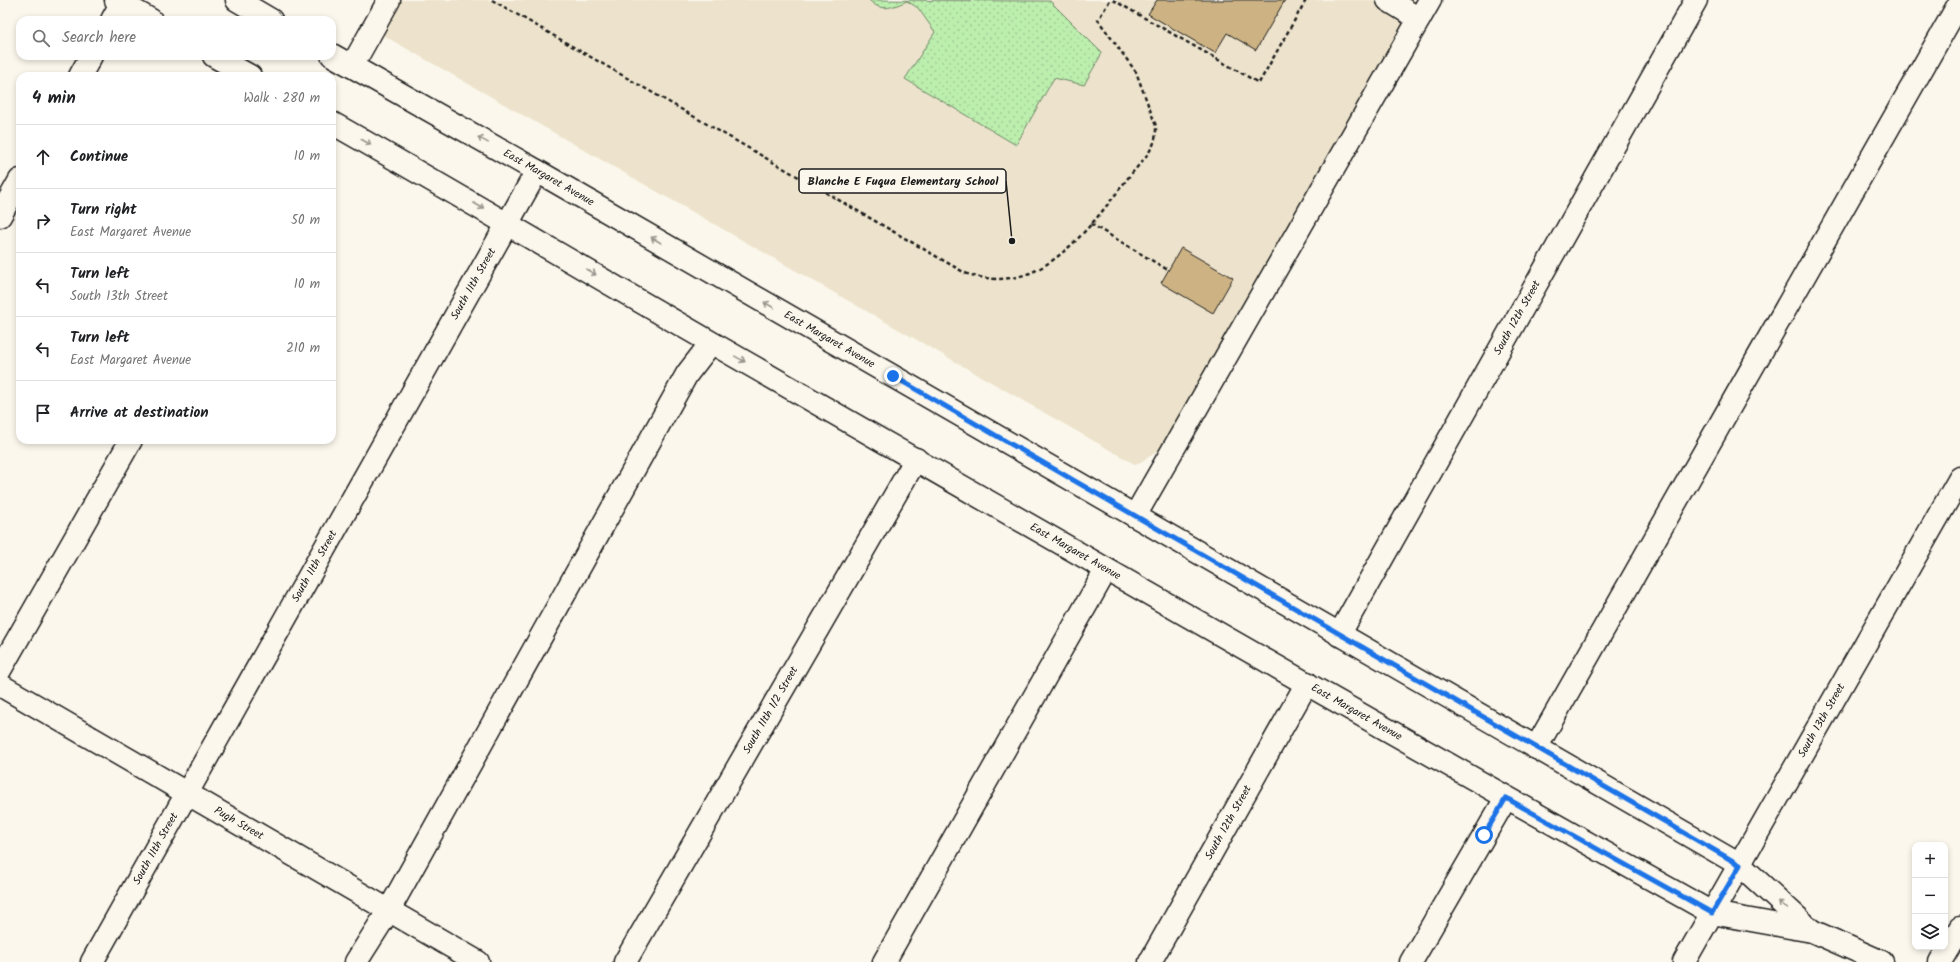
<!DOCTYPE html>
<html lang="en">
<head>
<meta charset="utf-8">
<style>
	body { margin:0; font-family:Kalam,sans-serif; background:#f6f6f6; color:#202124 }
	.controls { position:absolute; right:12px; bottom:12px; display:grid; overflow:hidden; border-radius:8px; box-shadow:0 2px 6px #0003 }
	.controls button { width:36px; height:36px; display:grid; place-items:center; padding:0; border:0; border-bottom:1px solid #e0e0e0; background:#fff; color:#202124; font:20px sans-serif }
	.stop { position:absolute; width:12px; height:12px; margin:-9px; border:3px solid #1a73e8; border-radius:50%; background:#fff }
	.stop.end { background:#1a73e8; border-color:#fff; box-shadow:0 1px 4px #0008 }
	.list { margin:0; padding:0; list-style:none }
	h2 { display:flex; justify-content:space-between; align-items:center; height:52px; margin:0; padding:0 16px; font-size:17px }
	h2 small { font-size:13px; font-weight:400; color:#757577 }
	.list li { display:grid; grid-template-columns:26px 1fr auto; gap:12px; align-items:center; box-sizing:border-box; height:64px; padding:0 16px; border-top:1px solid #e0e0e0 }
	.list b { display:block; font-size:15px; white-space:nowrap }
	.list p { margin:0; font-size:13px; white-space:nowrap; color:#757577 }
	.list em { font-size:13px; font-style:normal; color:#757577 }
	.icon { flex:none; width:22px; height:22px; fill:none; stroke:currentColor; stroke-width:2; stroke-linecap:round; stroke-linejoin:round }
	.map { position:relative; flex:none; width:1960px; height:962px; overflow:hidden }
	.search { position:absolute; background:#fff; box-shadow:0 2px 6px #0003; left:16px; top:16px; width:320px; height:44px; display:flex; align-items:center; gap:10px; box-sizing:border-box; padding:0 14px; border-radius:12px; color:#757577; font-size:15px }
	.panel { position:absolute; background:#fff; box-shadow:0 2px 6px #0003; left:16px; top:72px; width:320px; height:372px; border-radius:12px }
	.map>svg:first-child { display:block }
	.built { fill:#ede3cc }
	.grass { fill:url(#grass-dots); stroke:#6c8565 }
	.building { fill:#cdb383; stroke:#1c1c1c }
	.lines { fill:none; stroke-linecap:round; stroke-linejoin:round }
	.minor-casing { stroke:#1c1c1c; stroke-width:25 }
	.major-casing { stroke:#1c1c1c; stroke-width:25 }
	.path { stroke:#1c1c1c; stroke-width:2.5; stroke-dasharray:4 3; stroke-linecap:butt }
	.minor { stroke:#fbf7ec; stroke-width:22 }
	.major { stroke:#fbf7ec; stroke-width:22 }
	.oneway { stroke:#97948e }
	.route { stroke:#1a73e8; stroke-width:5 }
	.labels { text-anchor:middle; dominant-baseline:central; stroke-width:3; stroke-linejoin:round; paint-order:stroke }
	.street-label { font-size:11px; fill:#1c1c1c; stroke:#fbf7ec }
	.leader { fill:none; stroke:#1c1c1c; stroke-width:1.5 }
	.callout-dot { fill:#1c1c1c; stroke:#fbf7ec; stroke-width:1.5 }
	.callout { fill:#fbf7ec; stroke:#1c1c1c; stroke-width:1.5 }
	.callout-label { font-size:12px; text-anchor:middle; font-weight:bold; fill:#1c1c1c }
</style>
</head>
<body>
<div class="map">
<svg width="1960" height="962" viewBox="0 0 1960 962">
	<defs>
		<pattern id="grass-dots" width="8" height="8" patternUnits="userSpaceOnUse"><rect width="8" height="8" fill="#bceeae"/><path d="M2 2h.1M6 6h.1" fill="none" stroke="#a1cc95" stroke-width="1.8" stroke-linecap="round"/></pattern>
	</defs>
	<rect width="100%" height="100%" fill="#fbf7ec"/>
	<filter id="ink" filterUnits="userSpaceOnUse"><feTurbulence type="fractalNoise" baseFrequency=".025" numOctaves="2"/><feDisplacementMap in="SourceGraphic" scale="8" xChannelSelector="R" yChannelSelector="G"/><feConvolveMatrix kernelMatrix="1 2 1 2 8 2 1 2 1" color-interpolation-filters="sRGB"/></filter>
	<g filter="url(#ink)">
		<path class="built" d="M 400,0 L 1419,0 L 1163,448 L 1136,465 L 381,34 Z"/>
		<path class="grass" d="M 869,0 L 1050,1 L 1102,53 L 1084,85 L 1054,78 L 1016,145 L 905,79 L 935,32 L 918,8 L 907,1 C 893,7 881,13 869,0 Z"/>
		<path class="building" d="M 1157,0 L 1285,0 L 1256,50 L 1227,33 L 1215,53 L 1148,14 Z
			M 1181,248 L 1233,278 L 1213,313 L 1161,283 Z"/>
		<g class="lines">
			<defs>
				<g id="minor">
					<path d="M 1388,0 L 1419,19"/>
					<path d="M 112,20 L 123,0"/>
					<path d="M 352,66 L 389,0"/>
					<path d="M 80,76 L 91,56"/>
					<path d="M 0,216 L 20,180"/>
					<path d="M 1135,516 L 1430,0"/>
					<path id="s1" d="M 1339,635 L 1696,0"/>
					<path d="M 0,670 L 131,440"/>
					<path id="s2" d="M 0,685 L 478,962"/>
					<path d="M 1536,748 L 1960,2"/>
					<path id="s3" d="M 92,962 L 537,171"/>
					<path d="M 356,962 L 389,910 L 687,374 L 711,343"/>
					<path id="s4" d="M 625,962 L 916,459"/>
					<path d="M 884,962 L 1106,570"/>
					<path id="s5" d="M 1150,962 L 1307,683"/>
					<path d="M 1411,962 L 1506,798"/>
					<path id="s6" d="M 1684,962 L 1960,478"/>
					<path d="M 1940,962 L 1960,928"/>
				</g>
				<g id="major">
					<path d="M 116,0 L 151,20"/>
					<path d="M 237,0 L 271,20"/>
					<path id="s7" d="M 332,55 L 537,171 L 1740,865 L 1812,931"/>
					<path d="M 214,56 L 250,76"/>
					<path id="s8" d="M 332,123 C 459,195 585,270 712,343 C 1045,534 1377,726 1712,913 L 1812,931 L 1882,962"/>
				</g>
			</defs>
			<use href="#minor" class="minor-casing"/>
			<use href="#major" class="major-casing"/>
			<path class="path" d="M 492,0 L 965,273 C 988,281 1008,281 1030,273 C 1069,257 1103,211 1128,178 C 1136,168 1146,158 1152,147 C 1156,140 1156,133 1156,126 L 1136,72 L 1098,20 L 1110,0
				M 1113,0 L 1259,83 L 1306,0
				M 1091,224 L 1168,270"/>
			<use href="#minor" class="minor"/>
			<use href="#major" class="major"/>
		</g>
		<defs><path id="oneway-shaft" d="M-6 0H5M1.5-3L5.5 0L1.5 3" fill="none" stroke-width="1.6" stroke-linecap="round" stroke-linejoin="round"/></defs>
		<g class="oneway">
			<use href="#oneway-shaft" transform="translate(483 140) rotate(-151)"/>
			<use href="#oneway-shaft" transform="translate(366 142) rotate(30)"/>
			<use href="#oneway-shaft" transform="translate(479 206) rotate(30)"/>
			<use href="#oneway-shaft" transform="translate(656 240) rotate(-150)"/>
			<use href="#oneway-shaft" transform="translate(591 272) rotate(30)"/>
			<use href="#oneway-shaft" transform="translate(769 305) rotate(-150)"/>
			<use href="#oneway-shaft" transform="translate(740 359) rotate(29)"/>
			<use href="#oneway-shaft" transform="translate(1783 905) rotate(-138)"/>
		</g>
	</g>
	<g class="lines" filter="url(#ink)">
		<path class="route" d="M 893,376 L 1740,865 L 1712,913 L 1506,798 L 1484,835"/>
	</g>
	<g class="labels">
		<g class="street-label">
			<text stroke="none"><textPath href="#s7" startOffset="249">East Margaret Avenue</textPath></text>
			<text stroke="none"><textPath href="#s3" startOffset="778">South 11th Street</textPath></text>
			<text stroke="none"><textPath href="#s1" startOffset="364">South 12th Street</textPath></text>
			<text stroke="none"><textPath href="#s7" startOffset="573">East Margaret Avenue</textPath></text>
			<text stroke="none"><textPath href="#s8" startOffset="858">East Margaret Avenue</textPath></text>
			<text stroke="none"><textPath href="#s3" startOffset="454">South 11th Street</textPath></text>
			<text stroke="none"><textPath href="#s4" startOffset="291">South 11th 1/2 Street</textPath></text>
			<text stroke="none"><textPath href="#s8" startOffset="1182">East Margaret Avenue</textPath></text>
			<text stroke="none"><textPath href="#s6" startOffset="278">South 13th Street</textPath></text>
			<text stroke="none"><textPath href="#s2" startOffset="276">Pugh Street</textPath></text>
			<text stroke="none"><textPath href="#s5" startOffset="160">South 12th Street</textPath></text>
			<text stroke="none"><textPath href="#s3" startOffset="130">South 11th Street</textPath></text>
		</g>
	</g>
	<path class="leader" d="M1012 241L1006 181"/>
	<circle class="callout-dot" cx="1012" cy="241" r="4"/>
	<rect class="callout" x="799" y="169" width="207" height="24" rx="4"/>
	<g class="callout-label">
		<text x="903" y="185">Blanche E Fuqua Elementary School</text>
	</g>
</svg>
<div class="controls">
<button>+</button>
<button>−</button>
<button><svg class="icon" aria-label="layers" viewBox="0 0 24 24"><path d="M12 4l9 5-9 5-9-5zM3 14l9 5 9-5"/></svg></button>
</div>
<div class="stop" style="left:1484px;top:835px"></div>
<div class="stop end" style="left:893px;top:376px"></div>
<div class="search"><svg class="icon" aria-label="search" viewBox="0 0 24 24"><circle cx="10" cy="10" r="6"/><path d="M15 15l6 6"/></svg>Search here</div>
<section class="panel">
<h2>4 min<small>Walk · 280 m</small></h2>
<ul class="list">
<li><svg class="icon" aria-label="ahead" viewBox="0 0 24 24"><path d="M12 20V5M6 11l6-6 6 6"/></svg><div><b>Continue</b></div><em>10 m</em></li>
<li><svg class="icon" aria-label="right" viewBox="0 0 24 24"><path d="M7 20v-9h11M14 6l5 5-5 5"/></svg><div><b>Turn right</b><p>East Margaret Avenue</p></div><em>50 m</em></li>
<li><svg class="icon" aria-label="left" viewBox="0 0 24 24"><path d="M17 20v-9H6M10 6l-5 5 5 5"/></svg><div><b>Turn left</b><p>South 13th Street</p></div><em>10 m</em></li>
<li><svg class="icon" aria-label="left" viewBox="0 0 24 24"><path d="M17 20v-9H6M10 6l-5 5 5 5"/></svg><div><b>Turn left</b><p>East Margaret Avenue</p></div><em>210 m</em></li>
<li><svg class="icon" aria-label="arrive" viewBox="0 0 24 24"><path d="M6 21V4h12l-3 4 3 4H6"/></svg><div><b>Arrive at destination</b></div></li>
</ul>
</section>
</div>
</body>
</html>
